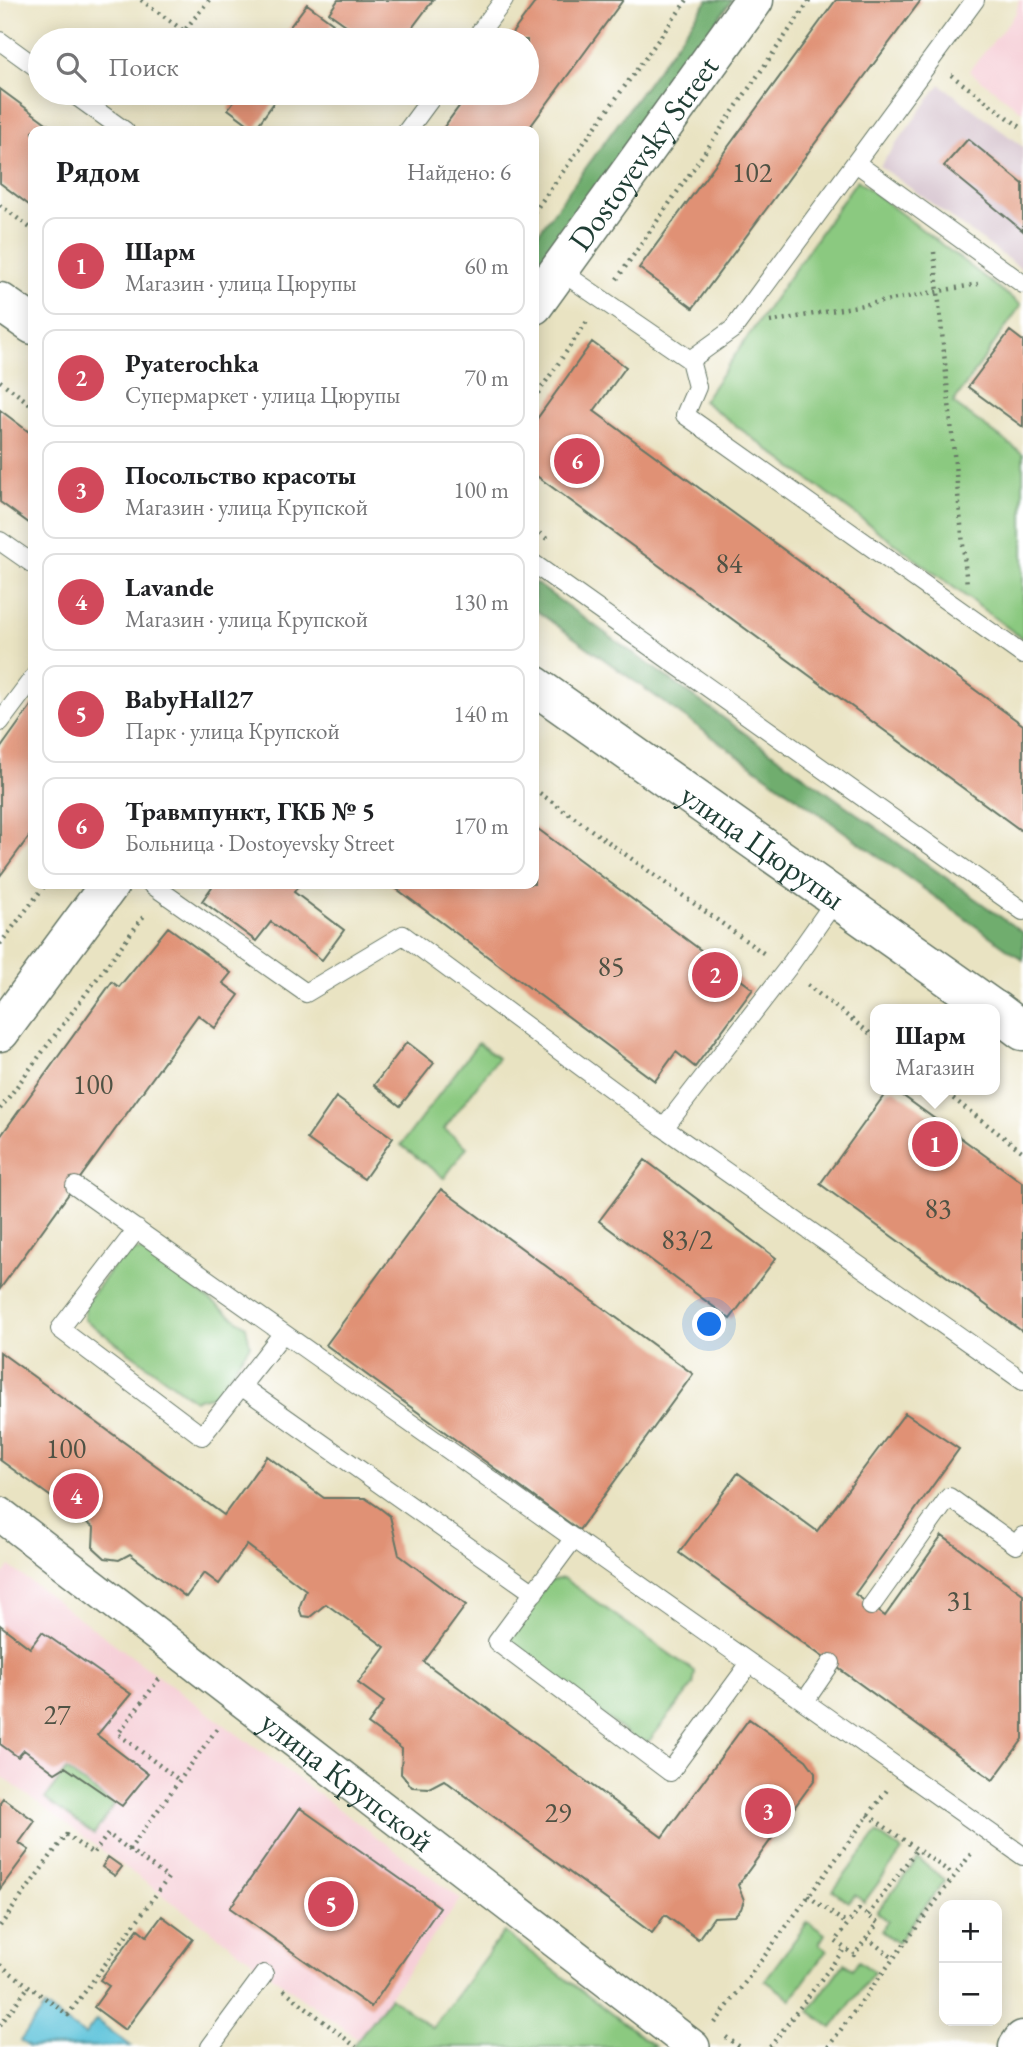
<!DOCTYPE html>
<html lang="ru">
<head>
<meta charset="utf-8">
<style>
	body { margin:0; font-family:"EB Garamond",serif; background:#f6f6f6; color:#202124 }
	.controls { position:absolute; right:21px; bottom:21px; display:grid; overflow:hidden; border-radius:14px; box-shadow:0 4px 18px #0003 }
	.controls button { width:63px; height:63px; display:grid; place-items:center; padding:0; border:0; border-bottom:2px solid #e0e0e0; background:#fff; color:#202124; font:35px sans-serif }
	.you { position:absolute; left:710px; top:1325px; width:24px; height:24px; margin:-18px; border:5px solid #fff; border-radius:50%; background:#1a73e8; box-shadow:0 0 0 10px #1a73e833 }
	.badge { display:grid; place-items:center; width:46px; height:46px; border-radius:50%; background:#d1495b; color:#fff; font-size:23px; font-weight:700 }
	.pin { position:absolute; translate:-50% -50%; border:4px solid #fff; box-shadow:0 2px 7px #0006 }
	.popup { position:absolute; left:870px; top:1004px; width:130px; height:91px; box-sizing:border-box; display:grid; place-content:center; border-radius:14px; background:#fff; filter:drop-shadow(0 2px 5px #0005); font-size:23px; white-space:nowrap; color:#757577 }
	.popup b { font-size:26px; color:#202124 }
	.popup::after { content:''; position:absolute; left:50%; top:100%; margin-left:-14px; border:14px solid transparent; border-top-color:#fff }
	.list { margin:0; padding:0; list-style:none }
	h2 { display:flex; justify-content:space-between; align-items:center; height:91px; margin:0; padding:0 28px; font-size:30px }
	h2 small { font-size:23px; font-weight:400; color:#757577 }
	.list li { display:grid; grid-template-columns:46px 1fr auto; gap:21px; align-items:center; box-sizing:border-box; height:98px; margin:0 14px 14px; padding:0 14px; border:2px solid #e0e0e0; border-radius:14px }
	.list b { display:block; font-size:26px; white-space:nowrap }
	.list p { margin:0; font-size:23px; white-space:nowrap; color:#757577 }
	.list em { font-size:23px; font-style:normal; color:#757577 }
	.icon { flex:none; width:38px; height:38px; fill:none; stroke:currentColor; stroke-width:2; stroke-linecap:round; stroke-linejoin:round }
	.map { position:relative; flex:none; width:1023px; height:2047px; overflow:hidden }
	.search { position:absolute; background:#fff; box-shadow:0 4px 18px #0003; left:28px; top:28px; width:511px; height:77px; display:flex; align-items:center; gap:18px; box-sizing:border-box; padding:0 24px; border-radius:38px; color:#757577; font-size:26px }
	.panel { position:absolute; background:#fff; box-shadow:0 4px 18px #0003; left:28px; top:126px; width:511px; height:763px; border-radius:14px }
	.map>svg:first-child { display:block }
	.built { fill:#f6cfd7 }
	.industrial { fill:#d1bdc9 }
	.green { fill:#8bc980; stroke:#55835a; stroke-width:2 }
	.forest { fill:#70ad6e; stroke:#487551; stroke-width:2 }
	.water { fill:#5cc2da; stroke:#3e8087; stroke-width:2 }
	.building { fill:#e09174 }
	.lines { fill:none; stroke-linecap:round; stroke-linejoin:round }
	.lane-casing { stroke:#676; stroke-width:20 }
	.street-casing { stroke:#676; stroke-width:36 }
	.secondary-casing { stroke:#676; stroke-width:41 }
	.path { stroke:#676; stroke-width:4.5; stroke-dasharray:2 5; stroke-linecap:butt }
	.lane { stroke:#fff; stroke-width:18 }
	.street { stroke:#fff; stroke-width:33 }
	.secondary { stroke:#fff; stroke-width:38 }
	.labels { text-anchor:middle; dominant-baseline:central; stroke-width:5; stroke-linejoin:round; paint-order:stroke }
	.number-label { font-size:28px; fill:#4f5244 }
	.street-label { font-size:32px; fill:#1f3d34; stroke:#fff }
</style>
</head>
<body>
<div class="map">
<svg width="1023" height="2047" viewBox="0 0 1023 2047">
	<rect width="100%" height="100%" fill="#fff"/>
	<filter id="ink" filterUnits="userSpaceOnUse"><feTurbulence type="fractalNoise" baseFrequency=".0143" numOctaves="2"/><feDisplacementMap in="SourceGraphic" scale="14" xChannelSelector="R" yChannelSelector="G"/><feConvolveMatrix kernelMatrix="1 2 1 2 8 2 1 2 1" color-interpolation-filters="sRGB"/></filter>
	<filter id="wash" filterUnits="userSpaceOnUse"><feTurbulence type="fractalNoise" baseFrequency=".00686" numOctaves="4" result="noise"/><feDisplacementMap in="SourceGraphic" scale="28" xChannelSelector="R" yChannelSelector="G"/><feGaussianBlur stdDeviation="1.57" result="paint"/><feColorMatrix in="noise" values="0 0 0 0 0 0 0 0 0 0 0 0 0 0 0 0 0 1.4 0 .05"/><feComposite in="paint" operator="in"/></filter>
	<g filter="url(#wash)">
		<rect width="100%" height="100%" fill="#e9e3c2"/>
		<path class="built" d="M 1019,0 L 1023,0 L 1023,112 L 969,71 L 1016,13 Z
			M 9,1566 L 461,1899 L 358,2039 L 0,1775 L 0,1578 Z"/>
		<path class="industrial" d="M 940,84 L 1023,147 L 1023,270 L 880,166 Z"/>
		<path class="green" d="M 857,180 L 1021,305 L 953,403 L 1023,454 L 1023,639 L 703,401 Z
			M 478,1043 L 498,1058 L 444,1129 L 467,1147 L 444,1178 L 401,1145 Z
			M 125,1250 L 142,1251 L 246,1326 L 250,1345 L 215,1395 L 194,1400 L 84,1319 L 85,1304 Z
			M 563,1578 L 695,1672 L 693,1685 L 649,1741 L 635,1740 L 510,1642 L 514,1630 L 549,1581 Z
			M 66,1770 L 114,1805 L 94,1834 L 45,1799 Z
			M 877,1833 L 902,1851 L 864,1902 L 855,1895 L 849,1902 L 833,1891 Z
			M 918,1859 L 945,1880 L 897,1943 L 881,1931 L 888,1921 L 877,1912 Z
			M 808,1922 L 825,1934 L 819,1944 L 827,1950 L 791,1999 L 765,1980 Z
			M 504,1932 L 655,2047 L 352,2047 L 390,1997 L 432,2028 Z
			M 859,1961 L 874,1972 L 832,2028 L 809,2011 L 844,1963 L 852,1969 Z"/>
		<path class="forest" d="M 708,0 L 732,0 L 534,271 L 534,239 Z
			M 534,582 L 1023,933 L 1023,960 L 534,609 Z"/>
		<path class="water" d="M 45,2007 L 85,2035 L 96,2020 L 131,2046 L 29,2047 L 20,2041 Z"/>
		<g id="blocks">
			<path class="building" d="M 338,0 L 433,0 L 403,40 L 367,40 L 329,13 Z
				M 537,0 L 623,0 L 527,131 L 441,131 L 469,93 L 527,93 L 527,40 L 507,40 Z
				M 836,0 L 921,0 L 693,308 L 639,268 Z
				M 307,4 L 333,23 L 320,40 L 280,40 Z
				M 0,89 L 57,131 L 33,131 L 33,208 L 0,183 Z
				M 240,93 L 281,93 L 255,129 L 228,109 Z
				M 968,139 L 1023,184 L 1023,231 L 944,166 Z
				M 1010,331 L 1023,341 L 1023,427 L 968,387 Z
				M 592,342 L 626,367 L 594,411 L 1023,725 L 1023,832 L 534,474 L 534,423 Z
				M 0,410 L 33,435 L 33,526 L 0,502 Z
				M 33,703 L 33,831 L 0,876 L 0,749 Z
				M 534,826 L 753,989 L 695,1067 L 676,1052 L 655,1081 L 390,884 L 534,884 Z
				M 214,884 L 300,884 L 294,892 L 344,930 L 322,960 L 271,922 L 256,941 L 202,901 Z
				M 168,927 L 231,973 L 223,983 L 239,995 L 215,1028 L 198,1015 L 0,1289 L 0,1137 L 112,982 L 119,987 Z
				M 407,1042 L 434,1063 L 400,1106 L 374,1085 Z
				M 888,1090 L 895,1090 L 1023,1183 L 1023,1332 L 820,1184 Z
				M 336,1097 L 393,1138 L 364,1179 L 307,1139 Z
				M 645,1160 L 776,1258 L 730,1319 L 599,1221 Z
				M 441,1189 L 693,1374 L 579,1530 L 326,1345 Z
				M 0,1352 L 224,1515 L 267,1456 L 324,1498 L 365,1498 L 381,1509 L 390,1516 L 399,1555 L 466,1605 L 424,1662 L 662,1837 L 749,1719 L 806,1760 L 815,1772 L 815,1779 L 738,1885 L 744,1900 L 741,1909 L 734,1916 L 714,1917 L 698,1939 L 665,1915 L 652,1933 L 444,1780 L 429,1788 L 412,1787 L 401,1774 L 402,1749 L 368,1724 L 384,1702 L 358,1683 L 385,1647 L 326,1604 L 310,1617 L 302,1616 L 299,1608 L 306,1590 L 247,1545 L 219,1584 L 204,1573 L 186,1597 L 130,1554 L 119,1560 L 105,1558 L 93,1547 L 94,1528 L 0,1460 Z
				M 905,1413 L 959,1449 L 855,1594 L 885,1616 L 942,1536 L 1023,1594 L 1023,1739 L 993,1780 L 679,1553 L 738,1473 L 817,1531 Z
				M 0,1625 L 30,1648 L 42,1632 L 131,1694 L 97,1735 L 148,1774 L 122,1806 L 65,1767 L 55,1773 L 24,1750 L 18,1757 L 0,1744 Z
				M 3,1798 L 35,1821 L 19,1843 L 29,1850 L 0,1889 L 0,1802 Z
				M 300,1808 L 440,1907 L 371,2007 L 230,1908 Z
				M 108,1857 L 122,1867 L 115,1876 L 102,1867 Z
				M 162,1916 L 193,1939 L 125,2030 L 94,2007 L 109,1986 L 100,1980 L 138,1929 L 147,1936 Z"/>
		</g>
	</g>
	<g filter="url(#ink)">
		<use href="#blocks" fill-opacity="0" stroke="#676" stroke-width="2"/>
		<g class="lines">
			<defs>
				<path id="lane" d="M 474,40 L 504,0
					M 0,41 L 40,70
					M 72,93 L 125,131
					M 407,131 L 435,93
					M 856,163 L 1023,284
					M 559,270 L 690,360 L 733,329 L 975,0
					M 690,360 L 697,387 L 685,415 L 1023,655
					M 0,541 L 33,564
					M 534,564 L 1023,911
					M 0,722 L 33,678
					M 151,884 L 306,993 L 403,935 L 664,1128 L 787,969 L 837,898
					M 664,1128 L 1023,1381
					M 75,1186 L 1023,1856
					M 137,1229 L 60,1329 L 202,1436 L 283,1333
					M 241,1386 L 534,1593
					M 574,1538 L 497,1642 L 670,1772 L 750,1663
					M 871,1606 L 949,1497 L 1016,1545 L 1023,1536
					M 805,1701 L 831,1663
					M 210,2047 L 264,1974"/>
				<g id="street">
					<path id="s1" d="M 0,1514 L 693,2047"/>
				</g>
				<g id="secondary">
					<path d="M 0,302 L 33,325"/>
					<path id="s2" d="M 534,305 L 754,0"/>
					<path id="s3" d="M 534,685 L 993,1009"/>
					<path d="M 995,1010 L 1023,1031"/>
					<path d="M 0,1032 L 110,884"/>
					<path d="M 1018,2047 L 1023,2040"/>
				</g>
			</defs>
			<use href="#lane" class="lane-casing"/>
			<use href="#street" class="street-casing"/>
			<use href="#secondary" class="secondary-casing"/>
			<path class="path" d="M 141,0 L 184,31 L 209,0
				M 951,75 L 1023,129
				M 0,205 L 33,230
				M 534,212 L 687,0
				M 934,252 L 967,585
				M 617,279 L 810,0
				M 770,322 L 978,284
				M 0,381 L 33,406
				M 534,399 L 588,320
				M 534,529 L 547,539
				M 534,789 L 766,955
				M 0,944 L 46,884
				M 807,985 L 876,1038
				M 942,1090 L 1023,1152
				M 0,1109 L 146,913
				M 159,1679 L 118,1734 L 179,1780
				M 868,1815 L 954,1875
				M 129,1850 L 219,1726
				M 808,1896 L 847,1924
				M 859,1909 L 878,1923 L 854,1955 L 835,1941 Z
				M 868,1915 L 917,1849
				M 0,1926 L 66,1835 L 93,1854 L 108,1834 L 168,1878 L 68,2015 L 0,1965
				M 867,1938 L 893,1958
				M 284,1990 L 356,2047
				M 715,2023 L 887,1790
				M 0,2025 L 29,1986
				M 726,2037 L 740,2047
				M 770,2047 L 845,1948
				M 828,2047 L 973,1851"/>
			<use href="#lane" class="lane"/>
			<use href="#street" class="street"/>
			<use href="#secondary" class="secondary"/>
		</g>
	</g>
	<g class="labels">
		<g class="number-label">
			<text x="752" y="172">102</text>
			<text x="729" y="563">84</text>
			<text x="611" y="966">85</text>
			<text x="93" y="1084">100</text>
			<text x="938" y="1208">83</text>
			<text x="687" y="1239">83/2</text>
			<text x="66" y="1448">100</text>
			<text x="960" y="1600">31</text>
			<text x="57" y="1714">27</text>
			<text x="558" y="1812">29</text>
		</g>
		<g class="street-label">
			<text stroke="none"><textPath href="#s2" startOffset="187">Dostoyevsky Street</textPath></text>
			<text stroke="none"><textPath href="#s3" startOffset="280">улица Цюрупы</textPath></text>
			<text stroke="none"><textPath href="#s1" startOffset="438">улица Крупской</textPath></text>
		</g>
	</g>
</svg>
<div class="controls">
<button>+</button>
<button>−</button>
</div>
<div class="you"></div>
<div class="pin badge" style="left:935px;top:1144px">1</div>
<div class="popup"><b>Шарм</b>Магазин</div>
<div class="pin badge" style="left:715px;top:975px">2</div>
<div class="pin badge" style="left:768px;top:1811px">3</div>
<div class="pin badge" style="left:76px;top:1496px">4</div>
<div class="pin badge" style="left:331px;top:1904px">5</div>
<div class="pin badge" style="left:577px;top:461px">6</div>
<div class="search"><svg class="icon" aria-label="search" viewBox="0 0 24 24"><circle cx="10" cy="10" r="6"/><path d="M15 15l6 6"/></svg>Поиск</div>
<section class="panel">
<h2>Рядом<small>Найдено: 6</small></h2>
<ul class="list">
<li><span class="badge">1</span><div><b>Шарм</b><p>Магазин · улица Цюрупы</p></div><em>60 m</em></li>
<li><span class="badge">2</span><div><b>Pyaterochka</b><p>Супермаркет · улица Цюрупы</p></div><em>70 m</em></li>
<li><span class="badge">3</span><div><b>Посольство красоты</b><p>Магазин · улица Крупской</p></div><em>100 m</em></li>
<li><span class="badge">4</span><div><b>Lavande</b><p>Магазин · улица Крупской</p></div><em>130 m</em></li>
<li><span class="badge">5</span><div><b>BabyHall27</b><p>Парк · улица Крупской</p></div><em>140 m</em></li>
<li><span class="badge">6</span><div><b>Травмпункт, ГКБ № 5</b><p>Больница · Dostoyevsky Street</p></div><em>170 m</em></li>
</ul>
</section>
</div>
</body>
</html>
